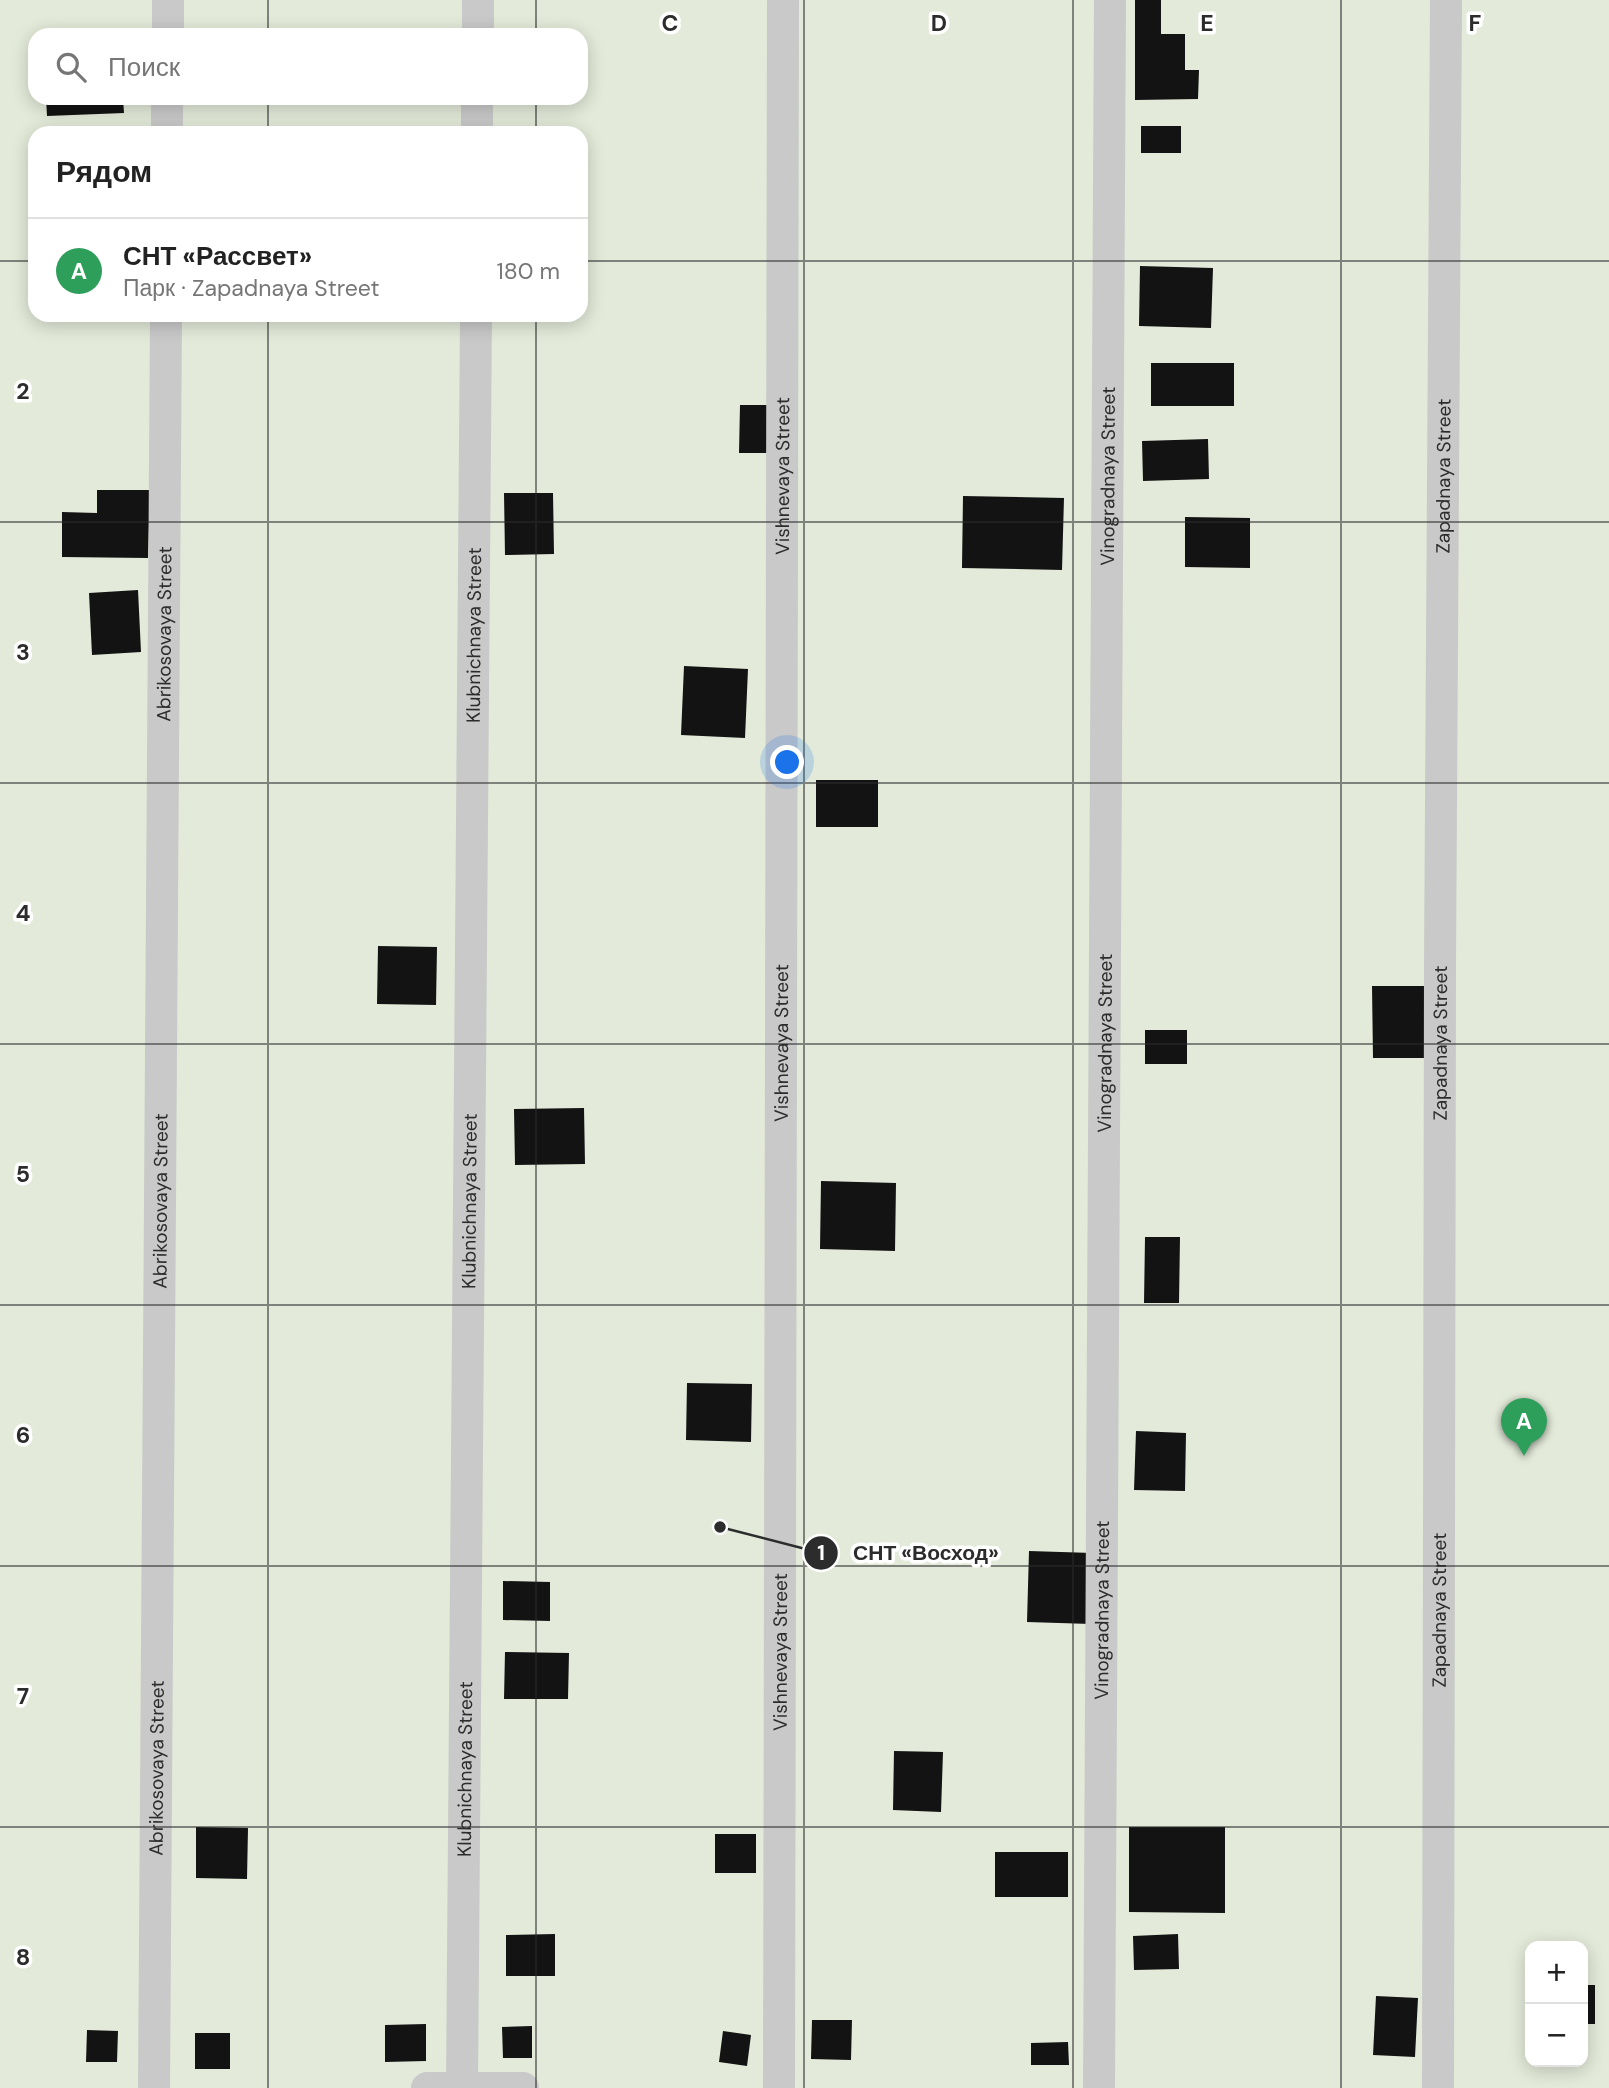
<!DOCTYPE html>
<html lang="ru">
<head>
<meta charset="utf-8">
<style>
	body { margin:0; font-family:"DM Sans",sans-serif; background:#f2f2f2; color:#222 }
	.controls { position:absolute; right:21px; bottom:21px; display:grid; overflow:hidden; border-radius:14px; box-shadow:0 4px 18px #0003 }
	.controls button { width:63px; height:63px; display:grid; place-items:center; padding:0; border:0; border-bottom:2px solid #e0e0e0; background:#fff; color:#222; font:35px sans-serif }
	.you { position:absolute; left:788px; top:763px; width:24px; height:24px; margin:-18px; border:5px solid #fff; border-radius:50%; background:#1a73e8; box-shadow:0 0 0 10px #1a73e833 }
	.badge { display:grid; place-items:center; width:46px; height:46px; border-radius:50%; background:#111827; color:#fff; font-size:23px; font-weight:700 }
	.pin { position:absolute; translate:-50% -58px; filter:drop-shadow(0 2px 4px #0008) }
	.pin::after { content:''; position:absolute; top:37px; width:24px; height:21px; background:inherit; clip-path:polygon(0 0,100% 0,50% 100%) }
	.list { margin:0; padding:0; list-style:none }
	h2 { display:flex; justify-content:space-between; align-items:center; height:91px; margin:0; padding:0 28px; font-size:30px }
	h2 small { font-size:23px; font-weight:400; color:#767676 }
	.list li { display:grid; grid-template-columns:46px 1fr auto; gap:21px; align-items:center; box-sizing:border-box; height:105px; padding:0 28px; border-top:2px solid #e0e0e0 }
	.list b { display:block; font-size:26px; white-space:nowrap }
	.list p { margin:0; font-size:23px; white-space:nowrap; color:#767676 }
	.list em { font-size:23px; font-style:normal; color:#767676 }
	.icon { flex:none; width:38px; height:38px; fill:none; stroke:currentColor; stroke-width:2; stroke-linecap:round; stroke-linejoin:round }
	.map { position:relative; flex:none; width:1609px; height:2088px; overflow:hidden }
	.search { position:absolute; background:#fff; box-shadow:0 4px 18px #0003; left:28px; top:28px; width:560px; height:77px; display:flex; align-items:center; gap:18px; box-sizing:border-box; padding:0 24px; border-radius:21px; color:#767676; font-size:26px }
	.panel { position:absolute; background:#fff; box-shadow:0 4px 18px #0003; left:28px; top:126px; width:560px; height:196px; border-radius:21px }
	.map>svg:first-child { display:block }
	.green { fill:#e3ead9; fill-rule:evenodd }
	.building { fill:#131313 }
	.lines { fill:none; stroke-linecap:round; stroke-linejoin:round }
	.minor { stroke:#c9c9c9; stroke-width:32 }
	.grid { fill:none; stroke:#2c2c2c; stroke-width:2; stroke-opacity:0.55 }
	.labels { text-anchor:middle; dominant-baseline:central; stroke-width:7; stroke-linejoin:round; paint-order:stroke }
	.street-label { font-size:19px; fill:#2c2c2c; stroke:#fff }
	.grid-label { font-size:23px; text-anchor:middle; font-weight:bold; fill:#2c2c2c; stroke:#fff; stroke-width:7; stroke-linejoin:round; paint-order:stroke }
	.leader { fill:none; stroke:#2c2c2c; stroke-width:2.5 }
	.callout-dot { fill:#2c2c2c; stroke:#fff; stroke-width:2.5 }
	.mark-label { font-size:21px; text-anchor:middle; font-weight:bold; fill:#fff }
	.callout-label { font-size:21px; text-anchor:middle; font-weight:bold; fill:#2c2c2c; stroke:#fff; stroke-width:7; stroke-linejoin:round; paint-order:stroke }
</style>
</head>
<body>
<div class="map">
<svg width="1609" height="2088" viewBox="0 0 1609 2088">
	<rect width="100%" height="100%" fill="#fff"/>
	<path class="green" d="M 0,0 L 1609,0 L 1609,2088 L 0,2088 ZM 35,35 L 581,35 L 581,98 L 35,98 ZM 35,133 L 581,133 L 581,315 L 35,315 ZM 1530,1946 L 1583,1946 L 1583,2062 L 1530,2062 Z"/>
	<path class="building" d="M 1135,0 L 1161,0 L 1161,34 L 1185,34 L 1185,70 L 1199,70 L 1198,99 L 1135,100 Z
		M 46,98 L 123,98 L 124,113 L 47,116 Z
		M 1141,126 L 1181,126 L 1181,153 L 1141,153 Z
		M 1140,266 L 1213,268 L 1211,328 L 1139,326 Z
		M 1151,363 L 1234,363 L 1234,406 L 1151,406 Z
		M 740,405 L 773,405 L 773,453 L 739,453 Z
		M 1208,439 L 1209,479 L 1143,481 L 1142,441 Z
		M 97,490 L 150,490 L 148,558 L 62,557 L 62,512 L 97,513 Z
		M 504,493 L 553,493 L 554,554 L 505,555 Z
		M 963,496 L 1064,498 L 1062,570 L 962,568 Z
		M 1185,517 L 1250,518 L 1250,568 L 1185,567 Z
		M 138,590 L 141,652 L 92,655 L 89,593 Z
		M 684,666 L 748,669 L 745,738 L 681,735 Z
		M 816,780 L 878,780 L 878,827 L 816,827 Z
		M 378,946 L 437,947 L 436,1005 L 377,1004 Z
		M 1372,986 L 1430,986 L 1430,1058 L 1373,1058 Z
		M 1145,1030 L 1187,1030 L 1187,1064 L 1145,1064 Z
		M 584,1108 L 585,1164 L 515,1165 L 514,1109 Z
		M 821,1181 L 896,1183 L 895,1251 L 820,1249 Z
		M 1145,1237 L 1180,1237 L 1179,1303 L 1144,1303 Z
		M 687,1383 L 752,1384 L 751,1442 L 686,1440 Z
		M 1136,1431 L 1186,1433 L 1185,1491 L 1134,1490 Z
		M 1029,1551 L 1093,1553 L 1091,1624 L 1027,1622 Z
		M 503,1581 L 550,1582 L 550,1621 L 503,1620 Z
		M 505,1652 L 569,1653 L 568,1699 L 504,1699 Z
		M 894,1751 L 943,1752 L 941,1812 L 893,1810 Z
		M 196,1827 L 248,1828 L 247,1879 L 196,1878 Z
		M 1129,1827 L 1225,1827 L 1225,1913 L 1129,1912 Z
		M 715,1834 L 756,1834 L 756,1873 L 715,1873 Z
		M 995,1852 L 1068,1852 L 1068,1897 L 995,1897 Z
		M 555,1934 L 555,1976 L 506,1976 L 506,1935 Z
		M 1178,1934 L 1179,1969 L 1134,1970 L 1133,1936 Z
		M 1583,1985 L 1595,1985 L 1595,2024 L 1583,2024 Z
		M 1376,1996 L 1418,1998 L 1415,2057 L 1373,2055 Z
		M 812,2020 L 852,2020 L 851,2060 L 811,2059 Z
		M 426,2024 L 426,2061 L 385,2062 L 385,2025 Z
		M 532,2026 L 532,2058 L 503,2058 L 502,2027 Z
		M 87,2030 L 118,2031 L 117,2062 L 86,2062 Z
		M 723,2031 L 751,2035 L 747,2066 L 719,2062 Z
		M 195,2033 L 230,2033 L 230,2069 L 195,2069 Z
		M 1068,2042 L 1069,2065 L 1031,2065 L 1031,2043 Z"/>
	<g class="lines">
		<g class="minor">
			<path d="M 168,35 L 168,0"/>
			<path d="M 478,35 L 478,0"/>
			<path d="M 167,133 L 167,98"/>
			<path d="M 477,133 L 477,98"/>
			<path id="s1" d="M 462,2087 L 476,315"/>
			<path id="s2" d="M 154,2088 L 166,315"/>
			<path d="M 427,2088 L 523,2088"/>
			<path id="s3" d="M 779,2088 L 783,0"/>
			<path id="s4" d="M 1099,2088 L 1110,0"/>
			<path id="s5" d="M 1438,2088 L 1440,965 L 1446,0"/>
		</g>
	</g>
	<path class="grid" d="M 268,0 L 268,35M 536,0 L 536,35M 804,0 L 804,2088M 1073,0 L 1073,2088M 1341,0 L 1341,2088M 268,98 L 268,133M 536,98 L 536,133M 0,261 L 35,261M 581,261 L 1609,261M 268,315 L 268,2088M 536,315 L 536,2088M 0,522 L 1609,522M 0,783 L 1609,783M 0,1044 L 1609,1044M 0,1305 L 1609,1305M 0,1566 L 1609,1566M 0,1827 L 1609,1827"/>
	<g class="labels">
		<g class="street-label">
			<text stroke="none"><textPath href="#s3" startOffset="1612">Vishnevaya Street</textPath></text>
			<text stroke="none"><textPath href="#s4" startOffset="1612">Vinogradnaya Street</textPath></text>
			<text stroke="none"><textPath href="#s5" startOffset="1612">Zapadnaya Street</textPath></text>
			<text stroke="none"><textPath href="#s1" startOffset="1452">Klubnichnaya Street</textPath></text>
			<text stroke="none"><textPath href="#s2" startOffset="1454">Abrikosovaya Street</textPath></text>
			<text stroke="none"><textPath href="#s3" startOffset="1045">Vishnevaya Street</textPath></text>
			<text stroke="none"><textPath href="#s4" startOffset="1045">Vinogradnaya Street</textPath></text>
			<text stroke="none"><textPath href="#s5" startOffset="1045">Zapadnaya Street</textPath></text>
			<text stroke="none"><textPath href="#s1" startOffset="886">Klubnichnaya Street</textPath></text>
			<text stroke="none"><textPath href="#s2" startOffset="887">Abrikosovaya Street</textPath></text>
			<text stroke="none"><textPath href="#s4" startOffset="478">Vinogradnaya Street</textPath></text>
			<text stroke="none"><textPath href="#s5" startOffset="478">Zapadnaya Street</textPath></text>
			<text stroke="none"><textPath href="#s3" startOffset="436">Vishnevaya Street</textPath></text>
			<text stroke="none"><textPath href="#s2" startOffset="320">Abrikosovaya Street</textPath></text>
			<text stroke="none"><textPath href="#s1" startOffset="318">Klubnichnaya Street</textPath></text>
		</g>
	</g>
	<g class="grid-label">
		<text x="670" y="31">C</text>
		<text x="939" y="31">D</text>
		<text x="1207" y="31">E</text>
		<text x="1475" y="31">F</text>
		<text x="23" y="399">2</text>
		<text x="23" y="660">3</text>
		<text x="23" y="921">4</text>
		<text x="23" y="1182">5</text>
		<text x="23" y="1443">6</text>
		<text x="23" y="1704">7</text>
		<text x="23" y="1965">8</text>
	</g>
	<path class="leader" d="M720 1527L821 1553"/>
	<g class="callout-dot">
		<circle cx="720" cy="1527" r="7"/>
		<circle cx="821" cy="1553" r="18"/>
	</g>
	<g class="mark-label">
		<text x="821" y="1560">1</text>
	</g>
	<g class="callout-label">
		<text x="926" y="1560">СНТ «Восход»</text>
	</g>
</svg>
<div class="controls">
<button>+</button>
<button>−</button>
</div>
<div class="you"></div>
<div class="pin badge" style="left:1524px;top:1456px;background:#2e9e5b">A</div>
<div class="search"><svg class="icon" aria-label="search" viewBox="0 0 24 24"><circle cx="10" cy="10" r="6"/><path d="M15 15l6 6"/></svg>Поиск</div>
<section class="panel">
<h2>Рядом<small></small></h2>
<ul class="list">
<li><span class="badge" style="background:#2e9e5b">A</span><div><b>СНТ «Рассвет»</b><p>Парк · Zapadnaya Street</p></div><em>180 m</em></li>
</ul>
</section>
</div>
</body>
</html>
